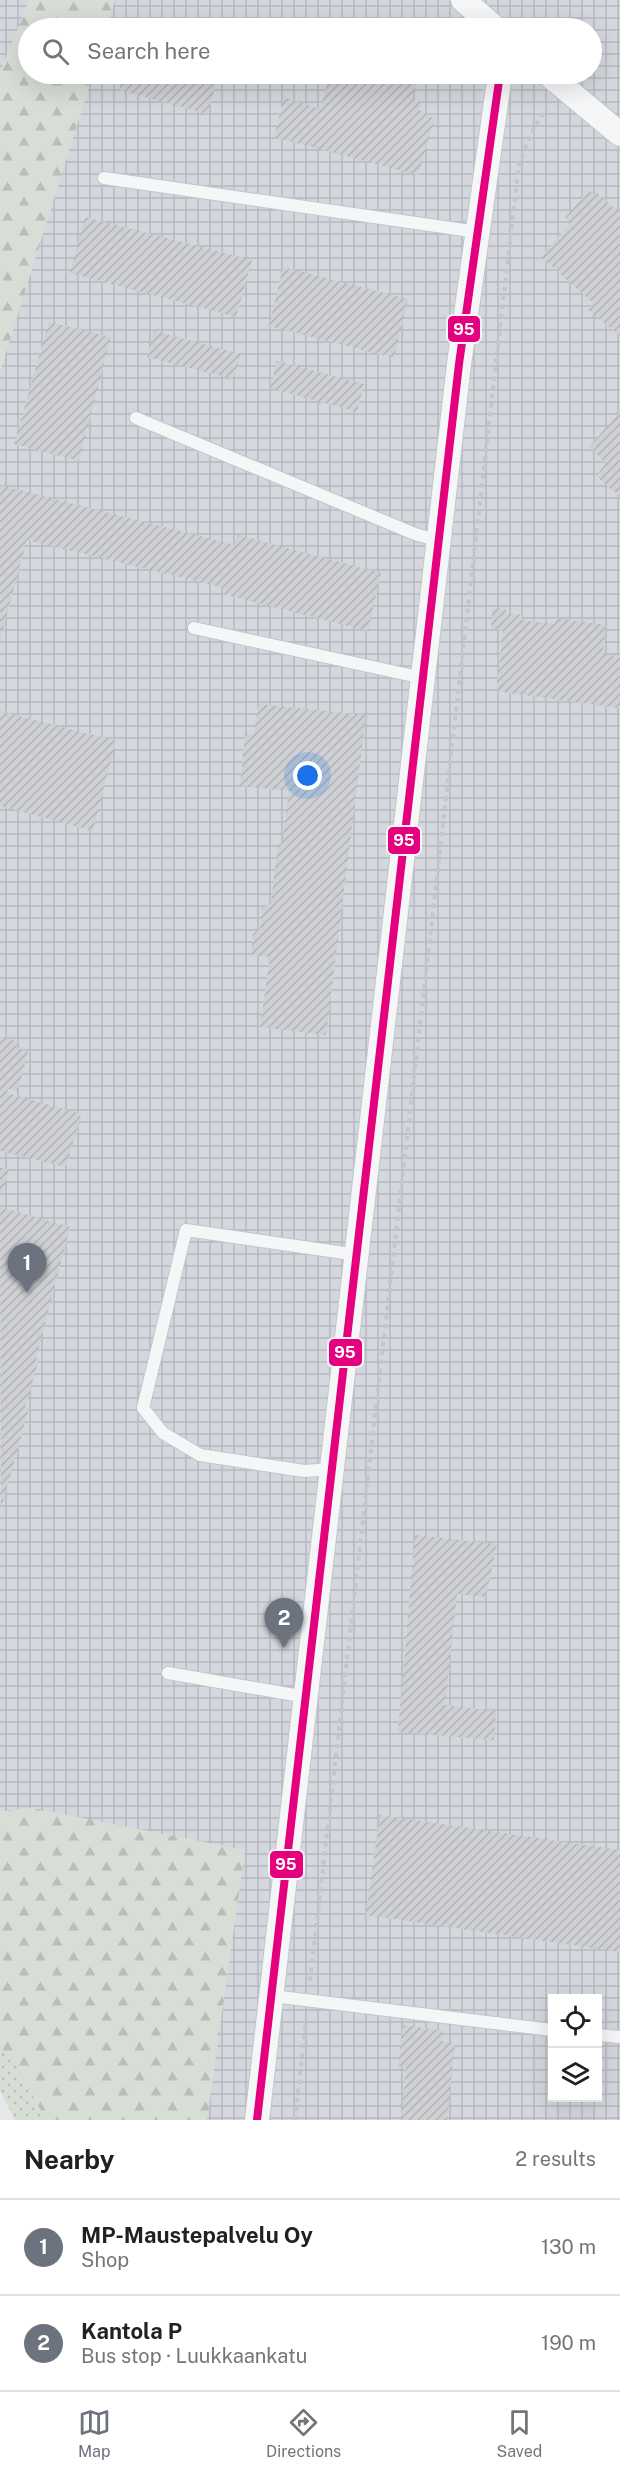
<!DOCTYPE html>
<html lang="en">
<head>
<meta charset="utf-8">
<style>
	body { margin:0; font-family:"Public Sans",sans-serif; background:#f6f6f6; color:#202124 }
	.controls { position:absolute; right:18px; bottom:18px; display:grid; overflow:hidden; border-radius:0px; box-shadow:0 6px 24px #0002 }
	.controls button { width:54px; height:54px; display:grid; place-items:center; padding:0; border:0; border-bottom:2px solid #e0e0e0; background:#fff; color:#202124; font:30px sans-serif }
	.you { position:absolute; left:308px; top:776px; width:21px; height:21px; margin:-15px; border:4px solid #fff; border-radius:50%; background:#1a73e8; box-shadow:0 0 0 9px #1a73e833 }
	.badge { display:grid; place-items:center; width:39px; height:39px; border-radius:50%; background:#6c737f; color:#fff; font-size:20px; font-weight:700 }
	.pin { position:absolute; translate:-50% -50px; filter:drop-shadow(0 2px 3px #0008) }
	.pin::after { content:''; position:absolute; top:32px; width:21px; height:18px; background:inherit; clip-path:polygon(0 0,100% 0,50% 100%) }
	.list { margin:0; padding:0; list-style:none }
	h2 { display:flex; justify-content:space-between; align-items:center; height:78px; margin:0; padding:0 24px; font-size:26px }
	h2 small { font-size:20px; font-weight:400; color:#757577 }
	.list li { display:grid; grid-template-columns:39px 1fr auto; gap:18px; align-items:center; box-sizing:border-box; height:96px; padding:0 24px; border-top:2px solid #e0e0e0 }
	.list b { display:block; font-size:22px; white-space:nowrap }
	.list p { margin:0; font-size:20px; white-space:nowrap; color:#757577 }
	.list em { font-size:20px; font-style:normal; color:#757577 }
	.icon { flex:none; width:33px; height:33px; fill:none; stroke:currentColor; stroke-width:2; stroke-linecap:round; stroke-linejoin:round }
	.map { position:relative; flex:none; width:620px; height:2120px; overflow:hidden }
	.search { position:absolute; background:#fff; box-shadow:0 6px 24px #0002; left:18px; right:18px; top:18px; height:66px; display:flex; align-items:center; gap:15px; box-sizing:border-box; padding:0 21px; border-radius:33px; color:#757577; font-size:22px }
	.sheet { height:270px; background:#fff }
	nav { display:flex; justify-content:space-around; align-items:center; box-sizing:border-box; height:84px; border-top:2px solid #e0e0e0; background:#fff; font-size:16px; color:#757577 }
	nav a { display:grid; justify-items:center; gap:3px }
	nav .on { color:#6c737f }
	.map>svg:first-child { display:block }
	.industrial { fill:url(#industrial-grid); fill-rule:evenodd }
	.grass { fill:url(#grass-dots) }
	.forest { fill:url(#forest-firs) }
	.building { fill:url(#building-hatch) }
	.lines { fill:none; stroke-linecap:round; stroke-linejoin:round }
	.lane-casing { stroke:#c4c6c8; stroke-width:14 }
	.street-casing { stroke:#c4c6c8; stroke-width:26 }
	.path { stroke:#c5c6ca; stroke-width:4; stroke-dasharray:4.5 4.5; stroke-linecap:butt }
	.lane { stroke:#f5f6f7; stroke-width:12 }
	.street { stroke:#f5f6f7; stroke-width:24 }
	.bus-1-casing { stroke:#f4f6f9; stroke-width:12 }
	.bus-1 { stroke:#e5007d; stroke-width:8 }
	.line-badge { stroke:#f4f6f9; stroke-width:2 }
	.badge-label { font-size:16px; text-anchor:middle; font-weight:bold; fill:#fff }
</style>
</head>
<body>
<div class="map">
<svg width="620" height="2120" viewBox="0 0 620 2120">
	<defs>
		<pattern id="industrial-grid" width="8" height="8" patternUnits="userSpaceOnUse" patternTransform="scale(1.5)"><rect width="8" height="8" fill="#d4d7dd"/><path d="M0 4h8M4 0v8" fill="none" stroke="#b6b9bf"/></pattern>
		<pattern id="grass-dots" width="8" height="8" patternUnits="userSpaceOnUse" patternTransform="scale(1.5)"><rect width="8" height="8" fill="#d6ded6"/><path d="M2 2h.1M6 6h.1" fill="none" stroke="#b8bfb9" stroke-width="1.8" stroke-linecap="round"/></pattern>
		<pattern id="forest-firs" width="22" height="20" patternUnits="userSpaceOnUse" patternTransform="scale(1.5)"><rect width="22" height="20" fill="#d6ded6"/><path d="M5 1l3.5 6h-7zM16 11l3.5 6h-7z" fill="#b8bfb9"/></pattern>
		<pattern id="building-hatch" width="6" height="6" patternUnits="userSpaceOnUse" patternTransform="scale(1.5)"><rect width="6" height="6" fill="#ced0d3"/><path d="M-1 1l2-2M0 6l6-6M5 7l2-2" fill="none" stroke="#b1b3b6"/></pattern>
	</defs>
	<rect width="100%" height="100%" fill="#e6e8ea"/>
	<path class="industrial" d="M 0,0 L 620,0 L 620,2120 L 46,2120 L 12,2057 L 0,2047 ZM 28,28 L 592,28 L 592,74 L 28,74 ZM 552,1998 L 598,1998 L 598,2098 L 552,2098 Z"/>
	<path class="grass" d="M 0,2047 L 12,2057 L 46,2120 L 15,2120 L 0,2091 Z"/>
	<path class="forest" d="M 29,0 L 115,0 L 106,28 L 28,28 L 28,74 L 93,74 L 0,372 L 0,72 Z
		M 32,1808 L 245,1850 L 207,2120 L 46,2120 L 12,2057 L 0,2047 L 0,1811 Z"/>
	<path class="building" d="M 124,74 L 219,74 L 207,114 L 119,90 Z
		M 330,74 L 387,74 L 417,81 L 412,96 L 422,105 L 419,110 L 435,119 L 418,175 L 274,137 L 284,97 L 320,109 Z
		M 589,190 L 594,195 L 596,192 L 620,213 L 620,336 L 588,310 L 593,303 L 541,257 L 571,222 L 565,218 Z
		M 85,217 L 252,260 L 236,317 L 70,273 Z
		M 283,267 L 408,299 L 394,358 L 269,326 Z
		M 49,322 L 111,337 L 79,461 L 14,444 Z
		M 154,331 L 241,354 L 234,379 L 147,357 Z
		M 277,361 L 364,384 L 357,412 L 270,388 Z
		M 620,412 L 620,497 L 596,476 L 606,463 L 589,447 Z
		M 0,485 L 235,545 L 238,535 L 381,573 L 368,631 L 223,594 L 225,588 L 27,540 L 0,640 Z
		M 492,608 L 506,609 L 506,613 L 522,615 L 522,620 L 554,624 L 557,618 L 606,625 L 603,654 L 620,656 L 620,708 L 496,691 L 503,631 L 491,629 Z
		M 258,704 L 366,715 L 326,1035 L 260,1027 L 270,957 L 251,955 L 253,934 L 260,929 L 262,908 L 271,903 L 278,843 L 282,845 L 289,791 L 240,786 L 245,734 L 254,735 Z
		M 0,711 L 116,741 L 93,831 L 0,806 Z
		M 0,1037 L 18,1041 L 16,1048 L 28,1051 L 18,1091 L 8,1089 L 7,1093 L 81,1114 L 66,1167 L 0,1151 Z
		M 0,1167 L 9,1170 L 3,1193 L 0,1193 Z
		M 0,1207 L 70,1227 L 36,1359 L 39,1359 L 25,1407 L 29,1408 L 1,1509 Z
		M 415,1535 L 497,1544 L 486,1597 L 457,1594 L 445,1705 L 496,1711 L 494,1740 L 398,1732 Z
		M 380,1815 L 620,1850 L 620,1952 L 366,1915 Z
		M 403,2025 L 443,2031 L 442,2041 L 455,2043 L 447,2120 L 401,2120 L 406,2067 L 398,2066 Z"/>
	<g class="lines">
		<defs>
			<path id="lane" d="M 104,178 L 478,232
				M 136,418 L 415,534 L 439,541
				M 194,628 L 423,678
				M 332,1469 L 304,1471 L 200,1455 L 163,1433 L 143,1408 L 186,1230 L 358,1255
				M 168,1673 L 306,1697
				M 272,1996 L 552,2030
				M 598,2035 L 620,2037"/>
			<path id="street" d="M 463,0 L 495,28
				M 548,74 L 620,134
				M 257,2120 L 459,364 L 500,74"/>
		</defs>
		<use href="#lane" class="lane-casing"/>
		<use href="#street" class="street-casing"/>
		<path class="path" d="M 310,1981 L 519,163 L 533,130 L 547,108
			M 295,2120 L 306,2021"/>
		<use href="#lane" class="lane"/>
		<use href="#street" class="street"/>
		<defs>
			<path id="bus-1" d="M 257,2120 L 459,364 L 500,74"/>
		</defs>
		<use href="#bus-1" class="bus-1-casing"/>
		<use href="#bus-1" class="bus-1"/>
	</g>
	<g class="line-badge">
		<rect x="447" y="315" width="34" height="28" rx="6" fill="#e5007d"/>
		<rect x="387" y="826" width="34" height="29" rx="6" fill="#e5007d"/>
		<rect x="328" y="1338" width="35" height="29" rx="6" fill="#e5007d"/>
		<rect x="269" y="1850" width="35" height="29" rx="6" fill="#e5007d"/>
	</g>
	<g class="badge-label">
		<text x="464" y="335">95</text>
		<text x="404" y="846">95</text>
		<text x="345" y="1358">95</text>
		<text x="286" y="1870">95</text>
	</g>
</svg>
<div class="controls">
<button><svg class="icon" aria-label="locate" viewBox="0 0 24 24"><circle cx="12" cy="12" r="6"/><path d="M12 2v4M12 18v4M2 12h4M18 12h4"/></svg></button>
<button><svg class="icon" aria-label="layers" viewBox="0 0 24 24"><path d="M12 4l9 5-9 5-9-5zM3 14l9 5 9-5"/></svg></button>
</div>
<div class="you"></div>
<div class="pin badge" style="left:27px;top:1293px">1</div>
<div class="pin badge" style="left:284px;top:1648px">2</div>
<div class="search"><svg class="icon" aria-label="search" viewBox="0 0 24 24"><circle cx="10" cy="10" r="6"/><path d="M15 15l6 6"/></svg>Search here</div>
</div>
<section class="sheet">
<h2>Nearby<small>2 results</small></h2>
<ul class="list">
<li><span class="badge">1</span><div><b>MP-Maustepalvelu Oy</b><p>Shop</p></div><em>130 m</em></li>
<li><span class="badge">2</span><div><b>Kantola P</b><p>Bus stop · Luukkaankatu</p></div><em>190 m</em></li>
</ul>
</section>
<nav>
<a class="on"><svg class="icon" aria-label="map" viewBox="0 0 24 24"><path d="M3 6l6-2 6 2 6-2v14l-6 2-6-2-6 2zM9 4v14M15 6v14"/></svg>Map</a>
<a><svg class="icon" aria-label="directions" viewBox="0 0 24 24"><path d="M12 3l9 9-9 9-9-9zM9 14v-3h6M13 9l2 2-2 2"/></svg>Directions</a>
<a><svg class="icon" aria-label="saved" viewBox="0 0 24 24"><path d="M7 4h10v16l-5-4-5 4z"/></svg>Saved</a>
</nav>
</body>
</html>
